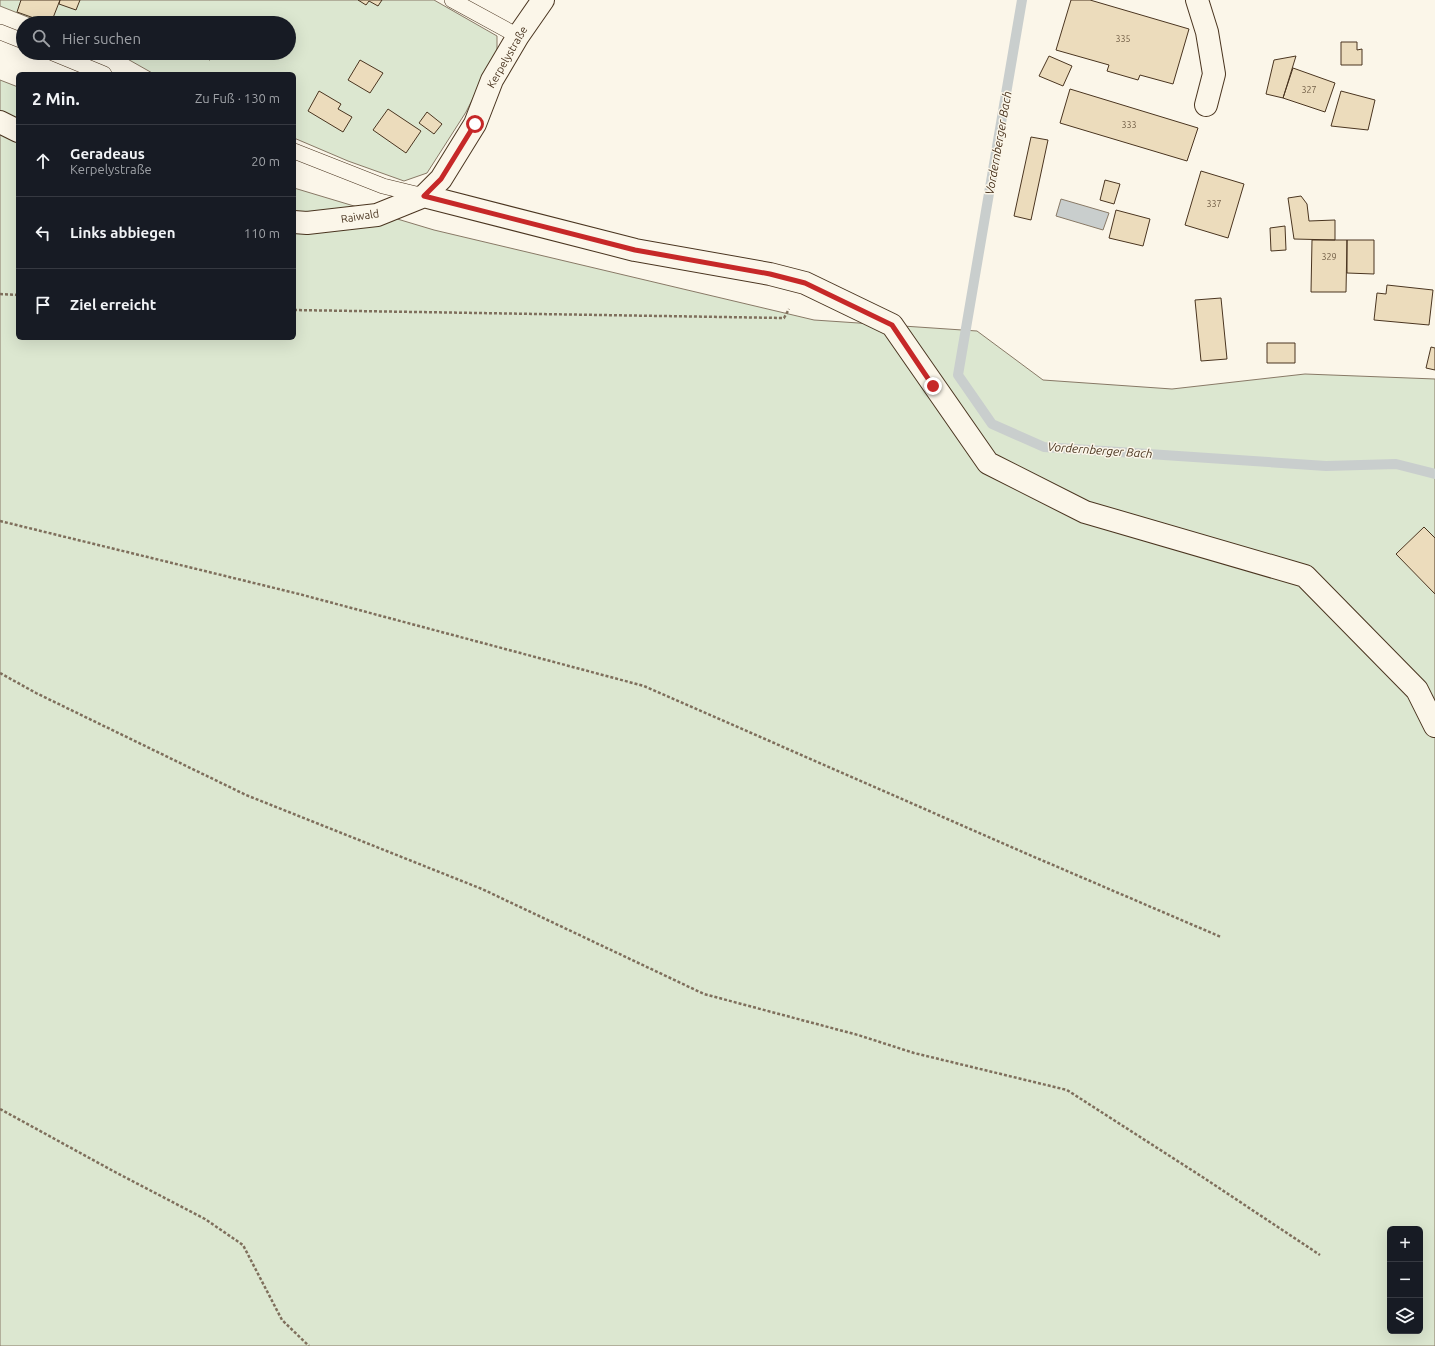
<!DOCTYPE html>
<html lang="de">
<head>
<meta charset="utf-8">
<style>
	body { margin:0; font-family:Ubuntu,sans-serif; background:#20242c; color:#f1f3f6 }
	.controls { position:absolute; right:12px; bottom:12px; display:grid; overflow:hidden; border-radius:6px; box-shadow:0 4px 16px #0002 }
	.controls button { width:36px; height:36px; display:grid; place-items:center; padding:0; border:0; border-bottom:1px solid #363941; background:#171b24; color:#f1f3f6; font:20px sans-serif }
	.stop { position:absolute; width:12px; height:12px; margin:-9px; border:3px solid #c62828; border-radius:50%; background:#fff }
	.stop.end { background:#c62828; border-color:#fff; box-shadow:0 1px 4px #0008 }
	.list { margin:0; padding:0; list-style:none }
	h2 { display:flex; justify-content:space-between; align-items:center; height:52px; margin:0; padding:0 16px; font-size:17px }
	h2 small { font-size:13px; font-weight:400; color:#9ea1a6 }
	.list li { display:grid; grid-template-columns:26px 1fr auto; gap:12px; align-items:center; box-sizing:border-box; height:72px; padding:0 16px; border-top:1px solid #363941 }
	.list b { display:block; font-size:15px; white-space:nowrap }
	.list p { margin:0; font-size:13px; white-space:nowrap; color:#9ea1a6 }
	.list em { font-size:13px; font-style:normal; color:#9ea1a6 }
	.icon { flex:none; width:22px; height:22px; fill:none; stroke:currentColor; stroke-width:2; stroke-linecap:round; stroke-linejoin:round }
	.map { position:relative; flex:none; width:1435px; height:1346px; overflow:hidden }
	.search { position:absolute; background:#171b24; box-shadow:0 4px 16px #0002; left:16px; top:16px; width:280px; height:44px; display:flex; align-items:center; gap:10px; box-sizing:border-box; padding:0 14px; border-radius:22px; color:#9ea1a6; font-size:15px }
	.panel { position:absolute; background:#171b24; box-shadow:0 4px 16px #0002; left:16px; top:72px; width:280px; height:268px; border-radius:6px }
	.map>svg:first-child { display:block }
	.green { fill:#dce7d0; stroke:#887966; fill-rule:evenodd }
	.water { fill:#c9cecd; stroke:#887966 }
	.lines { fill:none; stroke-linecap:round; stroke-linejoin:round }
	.stream { stroke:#c9cecd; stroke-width:10 }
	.building { fill:#ecdcbc; stroke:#4a3520 }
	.service-casing { stroke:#4a3520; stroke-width:16 }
	.minor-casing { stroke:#4a3520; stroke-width:24 }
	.path { stroke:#7f6f5c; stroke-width:2.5; stroke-dasharray:3 2; stroke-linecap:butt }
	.service { stroke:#fbf6e9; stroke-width:15 }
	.minor { stroke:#fbf6e9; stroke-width:22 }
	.route { stroke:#c62828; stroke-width:5 }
	.labels { text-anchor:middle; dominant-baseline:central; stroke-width:3; stroke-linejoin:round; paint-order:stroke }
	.number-label { font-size:9px; fill:#725f47 }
	.street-label { font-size:11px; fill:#4a3520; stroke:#fbf6e9 }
	.water-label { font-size:12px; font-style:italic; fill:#4a3520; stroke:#fbf6e9 }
</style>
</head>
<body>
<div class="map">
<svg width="1435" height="1346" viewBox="0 0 1435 1346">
	<rect width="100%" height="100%" fill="#fbf6e9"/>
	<path class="green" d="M 0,0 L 434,0 L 497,36 L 497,51 L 466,112 L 427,173 L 404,181 L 348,161 L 294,138 L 294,74 L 154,74 L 124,57 L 120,53 L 289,53 L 289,23 L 96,23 L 93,20 L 89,23 L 43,23 L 0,6 Z
		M 0,80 L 18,87 L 18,338 L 294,338 L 294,188 L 434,230 L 814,320 L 977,331 L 1043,380 L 1172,389 L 1305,374 L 1435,379 L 1435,1346 L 0,1346 ZM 1390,1229 L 1420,1229 L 1420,1331 L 1390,1331 Z"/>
	<path class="water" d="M 1061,199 L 1109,213 L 1103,230 L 1056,216 Z"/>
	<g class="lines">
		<path class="stream" d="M 1022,0 L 958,375 L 992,424 L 1044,447 L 1326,466 L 1396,464 L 1435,474"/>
	</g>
	<path class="building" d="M 21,0 L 60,0 L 51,23 L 48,23 L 17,12 Z
		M 60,0 L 80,0 L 76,10 L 59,4 Z
		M 358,0 L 382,0 L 378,6 L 369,1 L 366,5 Z
		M 1071,0 L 1090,0 L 1189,29 L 1173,84 L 1140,75 L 1138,80 L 1107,71 L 1109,65 L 1056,50 Z
		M 1341,42 L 1357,42 L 1357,50 L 1362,49 L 1362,65 L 1341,65 Z
		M 207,53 L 228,53 L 209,60 Z
		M 1049,56 L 1072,66 L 1063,86 L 1039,76 Z
		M 1296,56 L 1283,98 L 1266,94 L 1274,60 Z
		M 360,60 L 383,73 L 370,93 L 348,80 Z
		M 1293,68 L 1335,83 L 1325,112 L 1283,98 Z
		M 1070,89 L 1198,128 L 1187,161 L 1060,123 Z
		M 319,91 L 341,104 L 338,109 L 352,117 L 343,132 L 308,111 Z
		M 1341,91 L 1375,100 L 1368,130 L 1331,126 Z
		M 388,109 L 421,131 L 406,153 L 373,130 Z
		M 427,112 L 442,124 L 434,134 L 419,123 Z
		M 1031,137 L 1048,140 L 1031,220 L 1014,216 Z
		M 1201,171 L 1244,184 L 1228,238 L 1185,225 Z
		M 1105,180 L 1120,184 L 1114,204 L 1100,200 Z
		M 1301,196 L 1307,204 L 1309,221 L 1335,220 L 1335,240 L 1294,239 L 1288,198 Z
		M 1116,210 L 1150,219 L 1143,246 L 1109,238 Z
		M 1285,226 L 1286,250 L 1271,251 L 1270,228 Z
		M 1312,240 L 1347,240 L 1346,292 L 1311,292 Z
		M 1347,240 L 1374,240 L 1374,274 L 1347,273 Z
		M 1387,285 L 1433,290 L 1429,325 L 1374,320 L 1377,293 L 1386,294 Z
		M 1221,298 L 1227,359 L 1201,361 L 1195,300 Z
		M 1267,343 L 1295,343 L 1295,363 L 1267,363 Z
		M 1431,347 L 1435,348 L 1435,370 L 1426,368 Z
		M 1424,527 L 1435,538 L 1435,594 L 1396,554 Z"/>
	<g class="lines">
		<defs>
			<path id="service" d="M 452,0 L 518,36
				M 0,32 L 23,41
				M 53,53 L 104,74
				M 294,151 L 383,186 L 424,196"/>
			<path id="minor" d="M 1197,0 L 1207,32 L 1214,74 L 1206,105
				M 0,122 L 18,131
				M 424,196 L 635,250 L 770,274 L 805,283 L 892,325 L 988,463 L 1085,512 L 1305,576 L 1417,690 L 1435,726
				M 294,222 L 307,223 L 377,215 L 424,196 L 441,179 L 475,124 L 492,80 L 518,36 L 543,0"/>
		</defs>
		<use href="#service" class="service-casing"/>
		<use href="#minor" class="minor-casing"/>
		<path class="path" d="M 0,294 L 18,295
			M 294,310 L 784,318 L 789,309
			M 0,521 L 299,594 L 644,686 L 1025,853 L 1221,937
			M 0,673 L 36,693 L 246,795 L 482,889 L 704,994 L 858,1035 L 914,1053 L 1067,1090 L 1204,1178 L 1320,1255
			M 0,1109 L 115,1172 L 205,1219 L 243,1245 L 282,1320 L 309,1346"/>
		<use href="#service" class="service"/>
		<use href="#minor" class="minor"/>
	</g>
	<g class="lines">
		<path class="route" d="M 475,124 L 441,179 L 424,196 L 635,250 L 770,274 L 805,283 L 892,325 L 933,386"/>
	</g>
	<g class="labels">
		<g class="number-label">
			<text x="1123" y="39">335</text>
			<text x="1309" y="90">327</text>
			<text x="1129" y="125">333</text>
			<text x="1214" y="204">337</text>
			<text x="1329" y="257">329</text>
		</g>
		<g class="street-label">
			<text transform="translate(507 57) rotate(-60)">Kerpelystraße</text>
			<text transform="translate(360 216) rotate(-9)">Raiwald</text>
		</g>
		<g class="water-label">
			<text transform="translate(998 143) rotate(-80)">Vordernberger Bach</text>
			<text transform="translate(1100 450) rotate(4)">Vordernberger Bach</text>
		</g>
	</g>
</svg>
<div class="controls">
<button>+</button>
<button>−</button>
<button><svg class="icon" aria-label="layers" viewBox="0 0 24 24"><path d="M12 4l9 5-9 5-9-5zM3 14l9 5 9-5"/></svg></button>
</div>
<div class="stop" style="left:475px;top:124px"></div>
<div class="stop end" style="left:933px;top:386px"></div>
<div class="search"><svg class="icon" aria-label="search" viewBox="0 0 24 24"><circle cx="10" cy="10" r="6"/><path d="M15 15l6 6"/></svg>Hier suchen</div>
<section class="panel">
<h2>2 Min.<small>Zu Fuß · 130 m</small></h2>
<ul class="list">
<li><svg class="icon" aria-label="ahead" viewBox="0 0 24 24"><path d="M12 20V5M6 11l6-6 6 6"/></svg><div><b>Geradeaus</b><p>Kerpelystraße</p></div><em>20 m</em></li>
<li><svg class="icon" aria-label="left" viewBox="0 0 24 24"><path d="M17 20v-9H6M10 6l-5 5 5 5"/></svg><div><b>Links abbiegen</b></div><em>110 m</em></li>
<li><svg class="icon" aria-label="arrive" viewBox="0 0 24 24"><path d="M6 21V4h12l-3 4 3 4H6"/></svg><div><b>Ziel erreicht</b></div></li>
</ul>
</section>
</div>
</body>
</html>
